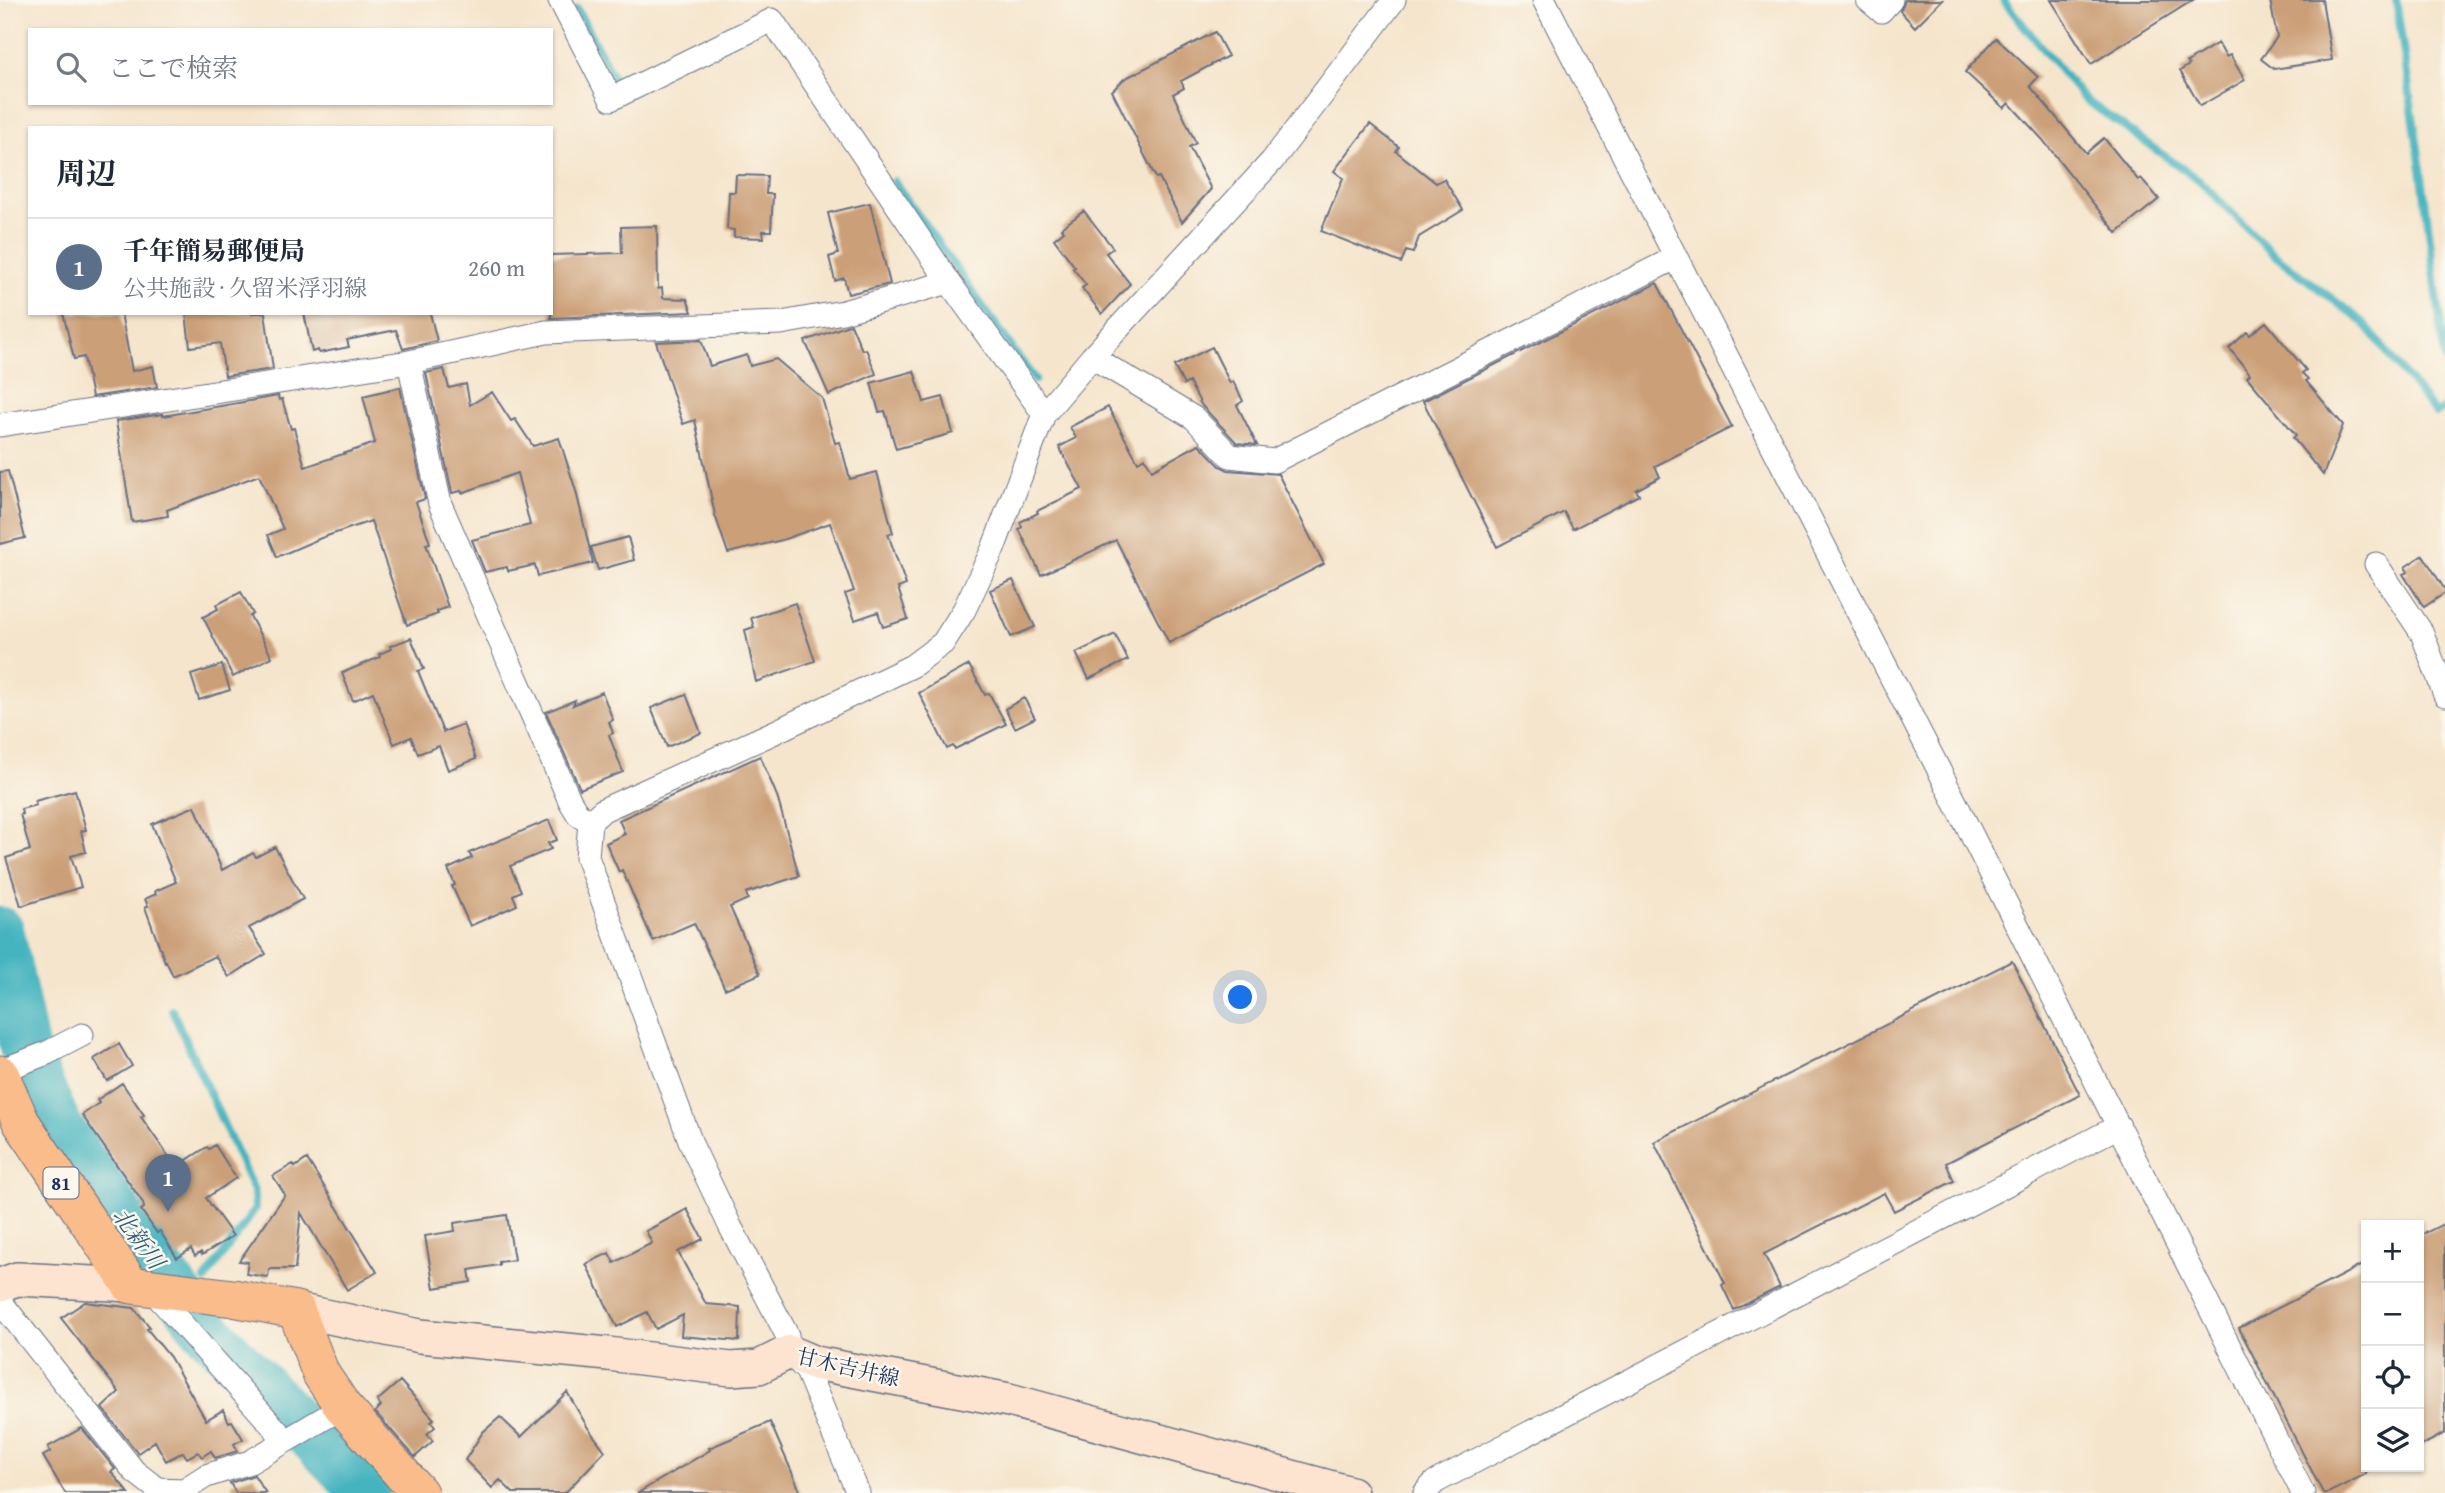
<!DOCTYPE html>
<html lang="ja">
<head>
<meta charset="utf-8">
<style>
	body { margin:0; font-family:"Gentium Book Plus","Noto Serif JP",serif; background:#f6f6f7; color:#1f2937 }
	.controls { position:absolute; right:21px; bottom:21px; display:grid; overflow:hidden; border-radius:0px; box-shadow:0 2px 5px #0004 }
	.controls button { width:63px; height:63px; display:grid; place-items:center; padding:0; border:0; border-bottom:2px solid #e0e1e3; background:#fff; color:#1f2937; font:35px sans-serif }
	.you { position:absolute; left:1241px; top:998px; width:24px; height:24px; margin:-18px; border:5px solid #fff; border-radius:50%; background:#1a73e8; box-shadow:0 0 0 10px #1a73e833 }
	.badge { display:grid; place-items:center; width:46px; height:46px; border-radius:50%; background:#d93025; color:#fff; font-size:23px; font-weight:700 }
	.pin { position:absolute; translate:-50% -58px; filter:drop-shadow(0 2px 4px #0008) }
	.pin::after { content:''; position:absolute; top:37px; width:24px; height:21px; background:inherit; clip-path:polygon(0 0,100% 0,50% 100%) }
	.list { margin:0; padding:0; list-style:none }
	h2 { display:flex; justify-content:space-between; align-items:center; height:91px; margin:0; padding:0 28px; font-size:30px }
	h2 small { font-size:23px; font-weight:400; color:#747a83 }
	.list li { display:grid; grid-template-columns:46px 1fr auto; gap:21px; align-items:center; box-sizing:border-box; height:98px; padding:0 28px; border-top:2px solid #e0e1e3 }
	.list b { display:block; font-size:26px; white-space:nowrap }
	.list p { margin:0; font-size:23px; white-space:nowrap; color:#747a83 }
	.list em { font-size:23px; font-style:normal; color:#747a83 }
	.icon { flex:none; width:38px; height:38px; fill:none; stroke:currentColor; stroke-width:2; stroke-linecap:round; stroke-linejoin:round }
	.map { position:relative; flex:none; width:2445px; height:1493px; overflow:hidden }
	.search { position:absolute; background:#fff; box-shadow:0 2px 5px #0004; left:28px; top:28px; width:525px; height:77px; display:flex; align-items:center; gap:18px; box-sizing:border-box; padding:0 24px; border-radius:0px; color:#747a83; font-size:26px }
	.panel { position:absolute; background:#fff; box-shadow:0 2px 5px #0004; left:28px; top:126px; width:525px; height:189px; border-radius:0px }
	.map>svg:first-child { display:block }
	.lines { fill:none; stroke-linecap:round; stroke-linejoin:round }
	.stream { stroke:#45b4bf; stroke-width:8 }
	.river { stroke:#45b4bf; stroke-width:49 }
	.building { fill:#cb9f77 }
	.street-casing { stroke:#676f84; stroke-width:25 }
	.secondary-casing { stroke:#676f84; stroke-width:36 }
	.primary-casing { stroke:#676f84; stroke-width:39 }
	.street { stroke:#fff; stroke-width:23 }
	.secondary { stroke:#fde4d0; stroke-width:33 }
	.primary { stroke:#f9bc8a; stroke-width:37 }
	.labels { text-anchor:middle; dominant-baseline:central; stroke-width:5; stroke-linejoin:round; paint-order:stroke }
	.shield { fill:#fbf7ec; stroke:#5e6b89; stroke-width:2 }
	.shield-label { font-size:19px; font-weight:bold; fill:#1b2f5e }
	.street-label { font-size:21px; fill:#1b2f5e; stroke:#fbf7ec }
	.water-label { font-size:23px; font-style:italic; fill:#2a5e80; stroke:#fbf7ec }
</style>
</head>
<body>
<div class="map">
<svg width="2445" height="1493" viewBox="0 0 2445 1493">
	<rect width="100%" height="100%" fill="#fbf7ec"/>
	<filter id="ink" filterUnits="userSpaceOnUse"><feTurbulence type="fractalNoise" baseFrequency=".0143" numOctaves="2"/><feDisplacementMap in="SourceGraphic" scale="14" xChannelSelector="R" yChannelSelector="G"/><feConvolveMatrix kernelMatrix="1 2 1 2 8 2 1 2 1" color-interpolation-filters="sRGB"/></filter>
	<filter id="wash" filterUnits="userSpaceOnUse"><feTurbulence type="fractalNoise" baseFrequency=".00686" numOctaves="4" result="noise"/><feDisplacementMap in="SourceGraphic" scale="28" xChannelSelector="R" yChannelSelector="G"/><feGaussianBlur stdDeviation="1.57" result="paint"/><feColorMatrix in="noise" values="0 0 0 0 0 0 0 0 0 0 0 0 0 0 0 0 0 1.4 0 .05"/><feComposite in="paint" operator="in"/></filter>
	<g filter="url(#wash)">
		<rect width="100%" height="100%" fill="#f5e5cc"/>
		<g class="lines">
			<path class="stream" d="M 2003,0 L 2083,98 L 2200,181 L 2273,254 L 2363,322 L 2436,414 L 2445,407
				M 2396,0 L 2423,183 L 2445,360
				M 577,9 L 615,81 L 628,85
				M 894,181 L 1035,380
				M 172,1010 L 254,1191 L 255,1209 L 205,1280"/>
			<path class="river" d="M 0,931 L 27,1058 L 58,1126 L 138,1241 L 201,1324 L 366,1493"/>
		</g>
		<g id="blocks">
			<path class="building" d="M 1905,0 L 1942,0 L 1915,27 L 1900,11 Z
				M 2051,0 L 2193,0 L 2091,64 Z
				M 2270,0 L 2322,0 L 2332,60 L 2274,69 L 2261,59 L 2277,37 Z
				M 1215,32 L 1228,56 L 1181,81 L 1184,88 L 1173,94 L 1196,143 L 1189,147 L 1211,189 L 1182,222 L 1159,177 L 1156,178 L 1112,91 L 1124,79 Z
				M 1996,38 L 2038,77 L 2030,86 L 2086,153 L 2104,138 L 2138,180 L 2141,178 L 2159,199 L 2117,233 L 2042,139 L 2009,103 L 2004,108 L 1965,72 Z
				M 2218,43 L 2226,57 L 2230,55 L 2245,80 L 2200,106 L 2180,71 L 2189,65 L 2187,62 Z
				M 1370,124 L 1399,147 L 1396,151 L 1436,183 L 1444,179 L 1463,210 L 1419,237 L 1413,253 L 1406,251 L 1401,263 L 1321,231 L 1343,178 L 1334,171 Z
				M 736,175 L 767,176 L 766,194 L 773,194 L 771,231 L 763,231 L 764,238 L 734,237 L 734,230 L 727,229 L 729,192 L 735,192 Z
				M 870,203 L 890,284 L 848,294 L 844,278 L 835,281 L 829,257 L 838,254 L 828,213 Z
				M 1084,211 L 1113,248 L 1106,253 L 1130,284 L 1102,314 L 1082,288 L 1086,285 L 1073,268 L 1075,267 L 1054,239 L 1064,231 L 1061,228 Z
				M 657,226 L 658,289 L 662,288 L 663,298 L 687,299 L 692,312 L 551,318 L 551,255 L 622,253 L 621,227 Z
				M 1657,283 L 1732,427 L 1655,466 L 1660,477 L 1636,490 L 1639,495 L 1573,529 L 1564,512 L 1497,547 L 1423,401 Z
				M 63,313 L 121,313 L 132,371 L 153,366 L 157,387 L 92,397 L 84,357 L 74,359 Z
				M 186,313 L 265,313 L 273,369 L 225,376 L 220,343 L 190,347 Z
				M 304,313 L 430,313 L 437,341 L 403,349 L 396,330 L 347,340 L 349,347 L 319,353 L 318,350 L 312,352 Z
				M 2266,322 L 2306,370 L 2302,373 L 2308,379 L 2306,381 L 2343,425 L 2323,475 L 2293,438 L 2296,435 L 2247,377 L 2250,374 L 2229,348 L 2247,332 L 2250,335 Z
				M 851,324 L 862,350 L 866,349 L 876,374 L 829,395 L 805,341 Z
				M 701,340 L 710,366 L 747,355 L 750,366 L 776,359 L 822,398 L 835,443 L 840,442 L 850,479 L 877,472 L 893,533 L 888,534 L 906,585 L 898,588 L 908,619 L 883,627 L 878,612 L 855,620 L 845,594 L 854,591 L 830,523 L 782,540 L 728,553 L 715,515 L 695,420 L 683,424 L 656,342 Z
				M 1212,347 L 1230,383 L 1233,381 L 1243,401 L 1237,405 L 1257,445 L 1237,443 L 1202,406 L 1189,382 L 1184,385 L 1174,366 Z
				M 444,369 L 449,388 L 466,384 L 470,405 L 492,392 L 511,421 L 515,419 L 533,446 L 559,438 L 576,491 L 593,563 L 538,576 L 535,565 L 508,571 L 507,567 L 485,572 L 472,540 L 530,525 L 517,473 L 462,493 L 461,491 L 452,493 L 426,373 Z
				M 914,371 L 924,402 L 943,397 L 953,433 L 896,449 L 885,411 L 879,412 L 871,383 Z
				M 400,387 L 425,499 L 416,502 L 430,543 L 426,544 L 448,607 L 436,611 L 438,614 L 407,625 L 371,521 L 321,538 L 277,557 L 268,535 L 283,529 L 259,475 L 167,510 L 168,516 L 132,522 L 116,421 L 163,414 L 163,416 L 278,396 L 279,400 L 282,399 L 291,429 L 294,428 L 305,467 L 375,443 L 363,396 Z
				M 1108,407 L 1138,462 L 1145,458 L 1152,470 L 1199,444 L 1220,466 L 1228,470 L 1278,474 L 1324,564 L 1169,643 L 1116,540 L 1041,575 L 1019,529 L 1022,527 L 1020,522 L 1038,513 L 1037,511 L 1082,489 L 1059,447 L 1076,438 L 1070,427 Z
				M 8,471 L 25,538 L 0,544 L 0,472 Z
				M 628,537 L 634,560 L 598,570 L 591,547 Z
				M 2423,555 L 2445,590 L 2445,593 L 2424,607 L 2403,574 L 2408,572 L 2405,567 Z
				M 1013,580 L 1035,627 L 1011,637 L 990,590 Z
				M 241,592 L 253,614 L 250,616 L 272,657 L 233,677 L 203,617 L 218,609 L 216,605 Z
				M 795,603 L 815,661 L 756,682 L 745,630 L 754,627 L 751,618 Z
				M 1115,634 L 1128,660 L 1089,679 L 1076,653 Z
				M 411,638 L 424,669 L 418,671 L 443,732 L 463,724 L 476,759 L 448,770 L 439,746 L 418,754 L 411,737 L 394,744 L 373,692 L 353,701 L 342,673 L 380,657 L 379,654 L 391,649 L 390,646 Z
				M 222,665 L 230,690 L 199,700 L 191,675 Z
				M 969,665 L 985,695 L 989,693 L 1006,724 L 955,749 L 953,746 L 947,749 L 919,693 Z
				M 602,692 L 613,720 L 609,722 L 613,733 L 609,735 L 623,772 L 580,789 L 546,712 L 575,700 L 573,705 Z
				M 686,694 L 701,733 L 667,747 L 651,708 Z
				M 1024,698 L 1035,718 L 1015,728 L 1005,709 Z
				M 760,756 L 777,796 L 799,876 L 746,893 L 748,899 L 730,907 L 760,974 L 725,989 L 694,923 L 653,941 L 622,870 L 619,872 L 606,843 L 625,834 L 619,820 Z
				M 75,790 L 86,830 L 81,831 L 86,852 L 71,856 L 81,887 L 21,906 L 6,858 L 30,850 L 20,814 L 22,814 L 21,809 L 36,805 L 35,801 Z
				M 195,806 L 222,870 L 253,853 L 256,857 L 275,847 L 303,899 L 249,928 L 266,954 L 229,977 L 215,956 L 173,976 L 166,961 L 165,962 L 145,907 L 148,906 L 145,899 L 156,894 L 155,891 L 176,882 L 152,824 Z
				M 549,820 L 557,840 L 548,843 L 551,849 L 510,866 L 521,891 L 513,895 L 517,905 L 470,926 L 452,886 L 455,885 L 448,869 L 472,858 L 469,853 Z
				M 2012,961 L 2080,1095 L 1946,1163 L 1954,1181 L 1894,1211 L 1884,1193 L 1764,1254 L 1780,1287 L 1734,1310 L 1722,1285 L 1725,1283 L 1654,1142 Z
				M 119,1044 L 132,1066 L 107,1081 L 94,1059 Z
				M 122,1083 L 144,1115 L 141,1117 L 176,1167 L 207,1147 L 209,1149 L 215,1145 L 236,1178 L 206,1198 L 233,1236 L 202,1255 L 201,1252 L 195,1256 L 191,1249 L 177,1258 L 160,1231 L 157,1233 L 141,1210 L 144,1208 L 143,1203 L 82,1115 L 99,1103 L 97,1100 Z
				M 307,1159 L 377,1272 L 347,1290 L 301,1213 L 295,1269 L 269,1269 L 268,1277 L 246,1274 L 248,1262 L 239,1261 L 285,1195 L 273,1176 L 293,1164 L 295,1167 Z
				M 687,1209 L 703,1239 L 678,1252 L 706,1304 L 740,1307 L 739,1341 L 681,1336 L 683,1315 L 656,1329 L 647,1312 L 617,1327 L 586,1264 L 609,1253 L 614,1263 L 652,1243 L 646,1231 Z
				M 507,1215 L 514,1260 L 499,1262 L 499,1265 L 469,1270 L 471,1282 L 434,1288 L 425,1236 L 455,1231 L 454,1223 Z
				M 2445,1223 L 2445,1433 L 2419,1447 L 2419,1236 Z
				M 2366,1263 L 2366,1474 L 2328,1493 L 2323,1493 L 2239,1328 Z
				M 85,1302 L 134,1308 L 150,1327 L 147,1329 L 170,1357 L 206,1420 L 223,1410 L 229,1422 L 232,1421 L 243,1439 L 234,1444 L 238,1451 L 215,1458 L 211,1451 L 202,1457 L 198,1452 L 187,1458 L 183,1452 L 166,1461 L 155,1441 L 138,1453 L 102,1408 L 119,1392 L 61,1318 Z
				M 400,1381 L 434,1419 L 431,1422 L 435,1427 L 427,1434 L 433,1441 L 415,1457 L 375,1412 L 381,1406 L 377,1401 Z
				M 567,1392 L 588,1428 L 605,1451 L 565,1493 L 513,1493 L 500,1480 L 492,1488 L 465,1460 L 483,1432 L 500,1417 L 521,1437 Z
				M 770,1422 L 801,1493 L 638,1493 L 710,1450 L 709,1448 Z
				M 82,1428 L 115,1469 L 111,1472 L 129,1493 L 65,1493 L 43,1456 L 50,1452 L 48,1447 Z
				M 254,1475 L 266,1493 L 236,1493 L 230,1483 Z"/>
		</g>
	</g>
	<g filter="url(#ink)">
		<use href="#blocks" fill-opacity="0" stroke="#676f84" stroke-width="2"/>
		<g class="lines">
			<defs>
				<path id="street" d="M 560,0 L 611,99 L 772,20 L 949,282 L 1044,414
					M 1544,0 L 1942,776 L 2303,1493
					M 1868,0 L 1881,11 L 1891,0
					M 1092,357 L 1194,418 L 1230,456 L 1274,461 L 1675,258
					M 0,425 L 409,362
					M 2376,564 L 2422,633 L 2445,695
					M 590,822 L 578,814 L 570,801 L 440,504 L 409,362 L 546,332 L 781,323 L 843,312 L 949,282
					M 0,1071 L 47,1053 L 82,1035
					M 150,1288 L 286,1441
					M 0,1301 L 134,1471 L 157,1489 L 184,1490 L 185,1493
					M 184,1490 L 206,1476 L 250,1462 L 343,1407
					M 858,1493 L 807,1371 L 789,1352 L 787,1335 L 730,1226 L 692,1146 L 587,857 L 590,822 L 603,810 L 775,732 L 912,666 L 943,643 L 964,610 L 993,549 L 1044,414 L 1092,357 L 1272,161 L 1394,0
					M 1425,1493 L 1435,1482 L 2119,1126"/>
				<path id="secondary" d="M 0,1285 L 17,1279 L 131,1285
					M 296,1310 L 420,1336 L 608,1354 L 731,1369 L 759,1367 L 789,1352 L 815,1363 L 1009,1400 L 1351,1493"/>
				<path id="primary" d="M 0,1074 L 21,1122 L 131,1285 L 233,1298 L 296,1310 L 321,1374 L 343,1407 L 419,1493"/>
			</defs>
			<use href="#street" class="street-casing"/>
			<use href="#secondary" class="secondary-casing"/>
			<use href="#primary" class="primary-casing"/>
			<use href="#street" class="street"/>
			<use href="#secondary" class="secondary"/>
			<use href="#primary" class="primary"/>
		</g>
	</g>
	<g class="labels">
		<rect class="shield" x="43.5" y="1167.5" width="35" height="31" rx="5"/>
		<g class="shield-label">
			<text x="61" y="1183">81</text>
		</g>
		<g class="street-label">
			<text transform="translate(848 1367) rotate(13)">甘木吉井線</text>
		</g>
		<g class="water-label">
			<text transform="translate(139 1238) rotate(54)">北新川</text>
		</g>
	</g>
</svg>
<div class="controls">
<button>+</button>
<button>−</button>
<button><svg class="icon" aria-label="locate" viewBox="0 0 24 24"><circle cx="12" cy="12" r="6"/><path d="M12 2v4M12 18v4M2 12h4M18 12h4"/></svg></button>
<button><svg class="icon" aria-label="layers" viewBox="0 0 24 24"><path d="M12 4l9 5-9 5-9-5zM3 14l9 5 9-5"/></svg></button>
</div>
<div class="you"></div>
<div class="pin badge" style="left:168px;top:1212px;background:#5c6f8a">1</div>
<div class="search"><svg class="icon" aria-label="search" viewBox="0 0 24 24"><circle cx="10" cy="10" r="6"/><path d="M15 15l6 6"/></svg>ここで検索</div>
<section class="panel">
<h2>周辺<small></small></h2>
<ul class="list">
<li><span class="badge" style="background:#5c6f8a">1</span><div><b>千年簡易郵便局</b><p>公共施設 · 久留米浮羽線</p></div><em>260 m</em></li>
</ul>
</section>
</div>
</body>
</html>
